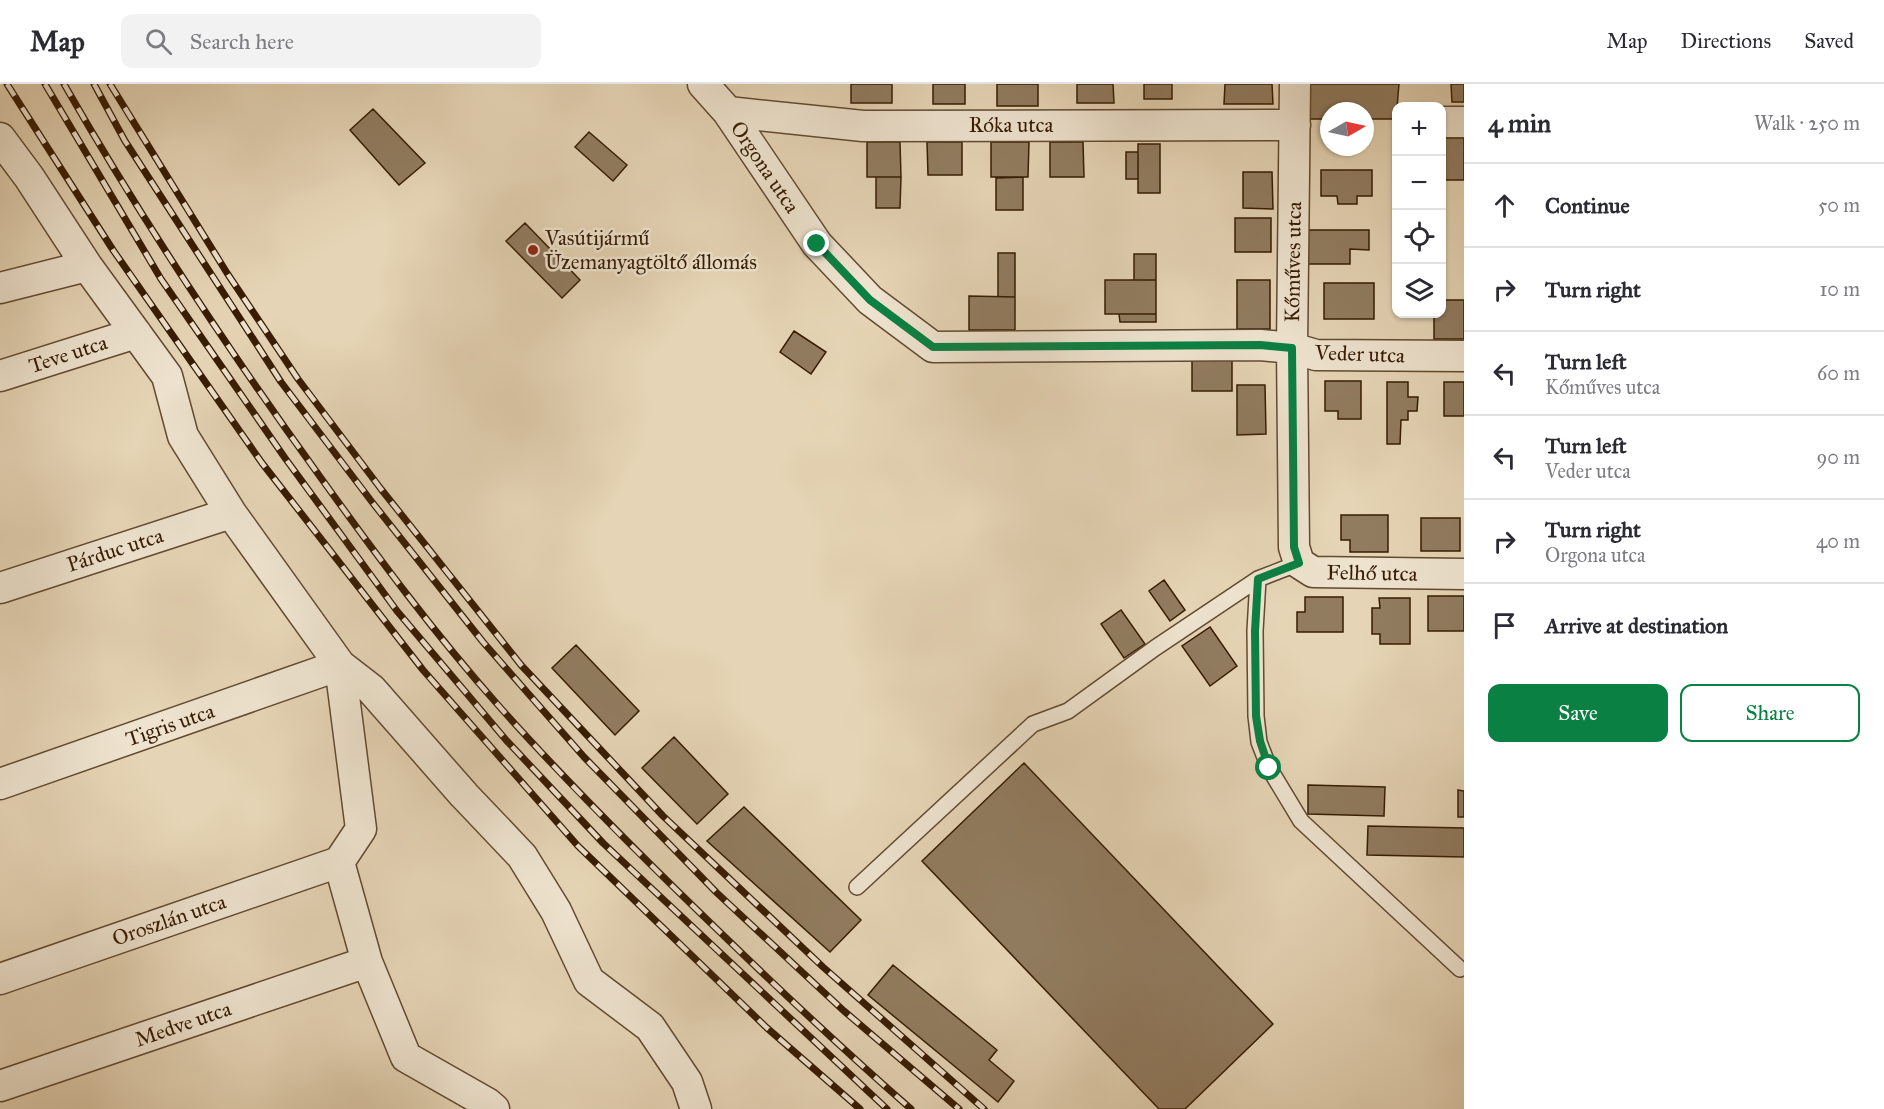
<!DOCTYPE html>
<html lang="en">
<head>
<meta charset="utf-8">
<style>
	body { margin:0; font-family:"IM FELL Great Primer",serif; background:#f2f2f3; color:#2b2b33 }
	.controls { position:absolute; right:18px; top:18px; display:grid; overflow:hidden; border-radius:12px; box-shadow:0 2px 4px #0004 }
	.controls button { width:54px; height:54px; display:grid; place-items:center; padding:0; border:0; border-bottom:2px solid #e1e1e2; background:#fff; color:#2b2b33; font:30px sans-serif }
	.compass { position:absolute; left:1320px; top:18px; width:54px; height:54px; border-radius:50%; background:#fff; box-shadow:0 2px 4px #0004; rotate:81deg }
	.stop { position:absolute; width:18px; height:18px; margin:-14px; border:4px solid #0b8043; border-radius:50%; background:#fff }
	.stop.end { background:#0b8043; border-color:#fff; box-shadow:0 2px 6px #0008 }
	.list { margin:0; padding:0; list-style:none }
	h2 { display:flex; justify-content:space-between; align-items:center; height:78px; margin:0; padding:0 24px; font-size:26px }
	h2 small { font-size:20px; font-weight:400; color:#7c7c81 }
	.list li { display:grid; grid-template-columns:39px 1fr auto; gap:18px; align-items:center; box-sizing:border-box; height:84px; padding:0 24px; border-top:2px solid #e1e1e2 }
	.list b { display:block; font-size:22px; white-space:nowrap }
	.list p { margin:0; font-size:20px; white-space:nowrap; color:#7c7c81 }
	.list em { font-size:20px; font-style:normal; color:#7c7c81 }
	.actions { display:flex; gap:12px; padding:18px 24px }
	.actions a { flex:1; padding:14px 0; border:2px solid #0b8043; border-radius:12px; text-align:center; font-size:21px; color:#0b8043 }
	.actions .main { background:#0b8043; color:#fff }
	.icon { flex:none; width:33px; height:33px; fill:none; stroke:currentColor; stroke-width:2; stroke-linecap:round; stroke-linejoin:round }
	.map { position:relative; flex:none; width:1464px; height:1025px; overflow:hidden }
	header { display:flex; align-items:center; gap:36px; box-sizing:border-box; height:84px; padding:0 30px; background:#fff; border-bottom:2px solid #e1e1e2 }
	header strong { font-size:28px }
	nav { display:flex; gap:33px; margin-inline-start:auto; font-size:21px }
	.search { width:420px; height:54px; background:#f2f2f3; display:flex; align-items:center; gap:15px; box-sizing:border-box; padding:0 21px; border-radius:12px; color:#7c7c81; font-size:22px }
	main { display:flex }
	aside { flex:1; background:#fff }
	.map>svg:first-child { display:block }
	.building { fill:#917c60; stroke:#371c03; stroke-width:1.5 }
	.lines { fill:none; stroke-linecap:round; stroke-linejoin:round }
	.service-casing { stroke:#624a30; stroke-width:18 }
	.minor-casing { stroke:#624a30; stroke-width:33 }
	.service { stroke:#eee3cf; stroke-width:15 }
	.minor { stroke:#eee3cf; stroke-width:30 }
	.rail-casing { stroke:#371c03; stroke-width:7 }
	.rail { stroke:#eee3cf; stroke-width:4.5; stroke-dasharray:14; stroke-linecap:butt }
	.route { stroke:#0b8043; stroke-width:8 }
	.poi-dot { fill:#8f2418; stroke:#eee3cf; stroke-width:2 }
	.labels { text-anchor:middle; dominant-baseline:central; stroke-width:5; stroke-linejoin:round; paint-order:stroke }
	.street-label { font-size:21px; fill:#371c03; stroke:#eee3cf }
	.poi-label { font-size:21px; fill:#371c03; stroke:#eee3cf; text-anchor:start }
</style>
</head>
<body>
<header>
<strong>Map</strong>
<div class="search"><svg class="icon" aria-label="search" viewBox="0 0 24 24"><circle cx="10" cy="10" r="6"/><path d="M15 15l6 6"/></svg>Search here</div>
<nav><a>Map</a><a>Directions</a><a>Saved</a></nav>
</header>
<main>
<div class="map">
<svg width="1464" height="1025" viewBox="0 0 1464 1025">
	<rect width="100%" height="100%" fill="#e5d4b5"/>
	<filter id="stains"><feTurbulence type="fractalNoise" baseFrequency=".00333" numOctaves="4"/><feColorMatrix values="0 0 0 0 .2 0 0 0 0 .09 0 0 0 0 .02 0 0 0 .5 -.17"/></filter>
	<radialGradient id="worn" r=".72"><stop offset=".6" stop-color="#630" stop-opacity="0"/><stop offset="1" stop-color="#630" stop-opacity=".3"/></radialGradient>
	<path class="building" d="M 851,0 L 892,0 L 892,19 L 851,19 Z
		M 933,0 L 965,0 L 965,20 L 933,20 Z
		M 997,0 L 1038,0 L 1038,22 L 997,22 Z
		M 1077,0 L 1113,0 L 1114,19 L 1077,19 Z
		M 1144,0 L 1172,0 L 1172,15 L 1144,15 Z
		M 1225,0 L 1272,0 L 1273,20 L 1224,20 Z
		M 1308,0 L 1399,0 L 1396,35 L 1365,35 L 1365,27 L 1329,27 L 1329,35 L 1308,35 Z
		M 1451,0 L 1464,0 L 1464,18 L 1452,18 Z
		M 373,25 L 425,79 L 399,101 L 350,46 Z
		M 589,48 L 627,81 L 613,97 L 575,63 Z
		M 1442,54 L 1464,54 L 1464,96 L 1442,96 Z
		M 867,58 L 900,58 L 901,93 L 867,93 Z
		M 927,58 L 962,58 L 962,91 L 928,91 Z
		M 991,58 L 1029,58 L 1028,93 L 991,93 Z
		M 1050,58 L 1083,58 L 1084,93 L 1050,93 Z
		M 1138,60 L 1160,60 L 1160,109 L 1138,109 Z
		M 1126,68 L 1138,68 L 1138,95 L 1126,95 Z
		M 1321,86 L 1372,86 L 1372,112 L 1357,112 L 1357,120 L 1338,120 L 1337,112 L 1321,112 Z
		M 1243,88 L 1272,88 L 1273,125 L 1243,124 Z
		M 876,93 L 901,93 L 900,124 L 876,124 Z
		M 1023,93 L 1023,126 L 996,126 L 996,94 Z
		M 1235,134 L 1271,134 L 1271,168 L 1235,168 Z
		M 525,139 L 580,196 L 562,214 L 506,157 Z
		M 1307,146 L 1369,146 L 1369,166 L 1350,165 L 1350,180 L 1307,180 Z
		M 998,169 L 1015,169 L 1015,213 L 998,213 Z
		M 1134,170 L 1156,170 L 1156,196 L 1134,196 Z
		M 1105,196 L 1156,196 L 1156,230 L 1105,230 Z
		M 1237,196 L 1270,196 L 1270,245 L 1237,245 Z
		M 1324,199 L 1374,199 L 1374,235 L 1324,235 Z
		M 969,212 L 1015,213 L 1015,246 L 969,246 Z
		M 1442,216 L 1464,216 L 1464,255 L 1434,255 L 1434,230 L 1442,230 Z
		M 1119,230 L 1156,230 L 1156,238 L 1120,238 Z
		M 794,247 L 826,268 L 811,290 L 780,268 Z
		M 1192,271 L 1232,271 L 1232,307 L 1192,307 Z
		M 1325,297 L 1361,297 L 1361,335 L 1338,335 L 1338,327 L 1325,327 Z
		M 1387,298 L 1408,298 L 1408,313 L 1418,313 L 1417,327 L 1408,327 L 1408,336 L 1401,336 L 1400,360 L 1387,360 Z
		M 1444,298 L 1464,298 L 1464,332 L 1444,332 Z
		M 1237,301 L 1265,301 L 1266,350 L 1237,351 Z
		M 1341,431 L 1388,431 L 1388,468 L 1350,468 L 1350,456 L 1341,456 Z
		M 1421,434 L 1460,434 L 1460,467 L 1421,467 Z
		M 1164,496 L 1185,526 L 1170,537 L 1149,507 Z
		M 1428,512 L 1464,512 L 1464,547 L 1428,547 Z
		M 1305,513 L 1343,513 L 1343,548 L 1297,548 L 1297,528 L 1305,528 Z
		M 1379,514 L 1410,514 L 1410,560 L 1380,560 L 1380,550 L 1372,550 L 1372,524 L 1380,524 Z
		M 1121,526 L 1145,560 L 1124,574 L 1101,540 Z
		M 1210,543 L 1237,582 L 1210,602 L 1182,562 Z
		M 576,561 L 639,627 L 615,651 L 552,584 Z
		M 674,653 L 728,710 L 697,740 L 642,684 Z
		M 1024,679 L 1273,940 L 1185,1025 L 1159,1025 L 922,777 Z
		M 1308,701 L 1385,703 L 1384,732 L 1308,730 Z
		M 1458,706 L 1464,707 L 1464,733 L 1458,733 Z
		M 744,723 L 861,836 L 830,868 L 707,757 Z
		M 1368,742 L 1464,744 L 1464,773 L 1367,771 Z
		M 893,881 L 997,966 L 989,976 L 1014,997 L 998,1018 L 868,911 Z"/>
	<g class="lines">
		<defs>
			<path id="service" d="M 1258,495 L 1255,547 L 1256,632 L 1259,658 L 1269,684 L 1301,737 L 1460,885
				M 857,803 L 1033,640 L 1068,627 L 1155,564 L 1258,495 L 1299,479"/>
			<path id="minor" d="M 703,0 L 728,28 L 817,160 L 870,216 L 933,263 L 1260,261 L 1292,264 L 1316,271 L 1464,272
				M 1295,0 L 1292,264 L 1294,463 L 1299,479 L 1313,488 L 1464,490
				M 728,28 L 863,42 L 1295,41
				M 1442,38 L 1464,38
				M 0,54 L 29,93 L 87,182 L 167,292 L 183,352 L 231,429 L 340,581 L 361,745 L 339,778 L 367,878 L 406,973 L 487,1019 L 494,1025
				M 0,204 L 87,182
				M 0,292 L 136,249
				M 0,504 L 231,429
				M 0,700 L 340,581 L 371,605 L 464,711 L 522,772 L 556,827 L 589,897 L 650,943 L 687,998 L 696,1025
				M 0,895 L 339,778
				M 0,1002 L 367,878"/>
		</defs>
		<use href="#service" class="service-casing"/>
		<use href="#minor" class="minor-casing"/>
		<use href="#service" class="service"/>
		<use href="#minor" class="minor"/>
		<defs>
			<path id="rail" d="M 7,0 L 113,166 L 262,379 L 423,586 L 578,762 L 767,944 L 860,1025
				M 45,0 L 161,195 L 285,374 L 397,527 L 506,656 L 603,759 L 887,1025
				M 64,0 C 142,136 229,267 321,394 C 377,472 434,549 498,621 C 570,702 646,777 724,852 C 785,911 847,969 911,1025
				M 94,0 L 125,57 L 281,298 L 372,418 L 483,558 L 584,673 L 717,809 L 844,927 L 959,1025
				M 110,0 L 227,189 L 298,295 L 381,405 L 521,581 L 663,732 L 823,883 L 984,1025"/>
		</defs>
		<use href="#rail" class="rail-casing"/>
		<use href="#rail" class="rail"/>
	</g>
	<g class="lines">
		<path class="route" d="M 817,160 L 870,216 L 933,263 L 1260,261 L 1292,264 L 1294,463 L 1299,479 L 1258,495 L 1255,547 L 1256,632 L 1260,657 L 1269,684"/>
	</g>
	<circle class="poi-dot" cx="533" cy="166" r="6"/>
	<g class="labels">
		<g class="street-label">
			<text x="1011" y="41">Róka utca</text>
			<text transform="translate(765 83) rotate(56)">Orgona utca</text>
			<text transform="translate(1293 178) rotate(-89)">Kőműves utca</text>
			<text transform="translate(68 270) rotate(-18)">Teve utca</text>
			<text transform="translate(1360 270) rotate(2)">Veder utca</text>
			<text transform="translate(115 466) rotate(-18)">Párduc utca</text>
			<text transform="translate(1372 489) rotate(1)">Felhő utca</text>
			<text transform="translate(170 641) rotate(-19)">Tigris utca</text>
			<text transform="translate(169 836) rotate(-19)">Oroszlán utca</text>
			<text transform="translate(183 940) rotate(-19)">Medve utca</text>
		</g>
		<g class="poi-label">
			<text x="545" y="154">Vasútijármű<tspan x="545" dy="24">Üzemanyagtöltő állomás</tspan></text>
		</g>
	</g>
	<rect width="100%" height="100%" filter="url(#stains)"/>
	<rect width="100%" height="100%" fill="url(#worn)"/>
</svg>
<div class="controls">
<button>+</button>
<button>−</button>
<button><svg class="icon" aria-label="locate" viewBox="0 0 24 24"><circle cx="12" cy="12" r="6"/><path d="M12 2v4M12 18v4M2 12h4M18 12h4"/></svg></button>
<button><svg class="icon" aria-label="layers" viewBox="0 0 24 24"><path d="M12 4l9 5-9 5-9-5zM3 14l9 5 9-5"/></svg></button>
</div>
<svg class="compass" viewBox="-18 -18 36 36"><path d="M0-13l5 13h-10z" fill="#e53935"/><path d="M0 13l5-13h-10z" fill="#7c7c81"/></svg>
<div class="stop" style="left:1269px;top:684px"></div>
<div class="stop end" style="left:817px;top:160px"></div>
</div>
<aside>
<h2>4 min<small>Walk · 250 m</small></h2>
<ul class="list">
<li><svg class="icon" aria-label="ahead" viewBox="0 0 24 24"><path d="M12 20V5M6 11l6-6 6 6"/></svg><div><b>Continue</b></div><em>50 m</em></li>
<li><svg class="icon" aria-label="right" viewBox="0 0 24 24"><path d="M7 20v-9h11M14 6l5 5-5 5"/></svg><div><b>Turn right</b></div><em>10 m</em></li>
<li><svg class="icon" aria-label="left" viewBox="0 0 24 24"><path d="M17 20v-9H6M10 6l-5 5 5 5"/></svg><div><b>Turn left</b><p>Kőműves utca</p></div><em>60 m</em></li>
<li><svg class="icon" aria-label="left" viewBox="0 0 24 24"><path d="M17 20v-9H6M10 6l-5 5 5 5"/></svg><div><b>Turn left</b><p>Veder utca</p></div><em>90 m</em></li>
<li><svg class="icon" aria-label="right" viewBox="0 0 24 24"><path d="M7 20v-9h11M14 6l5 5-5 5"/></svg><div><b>Turn right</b><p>Orgona utca</p></div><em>40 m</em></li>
<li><svg class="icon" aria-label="arrive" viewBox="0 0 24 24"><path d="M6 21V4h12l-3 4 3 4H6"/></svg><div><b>Arrive at destination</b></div></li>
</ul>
<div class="actions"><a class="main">Save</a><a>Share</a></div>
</aside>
</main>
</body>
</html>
